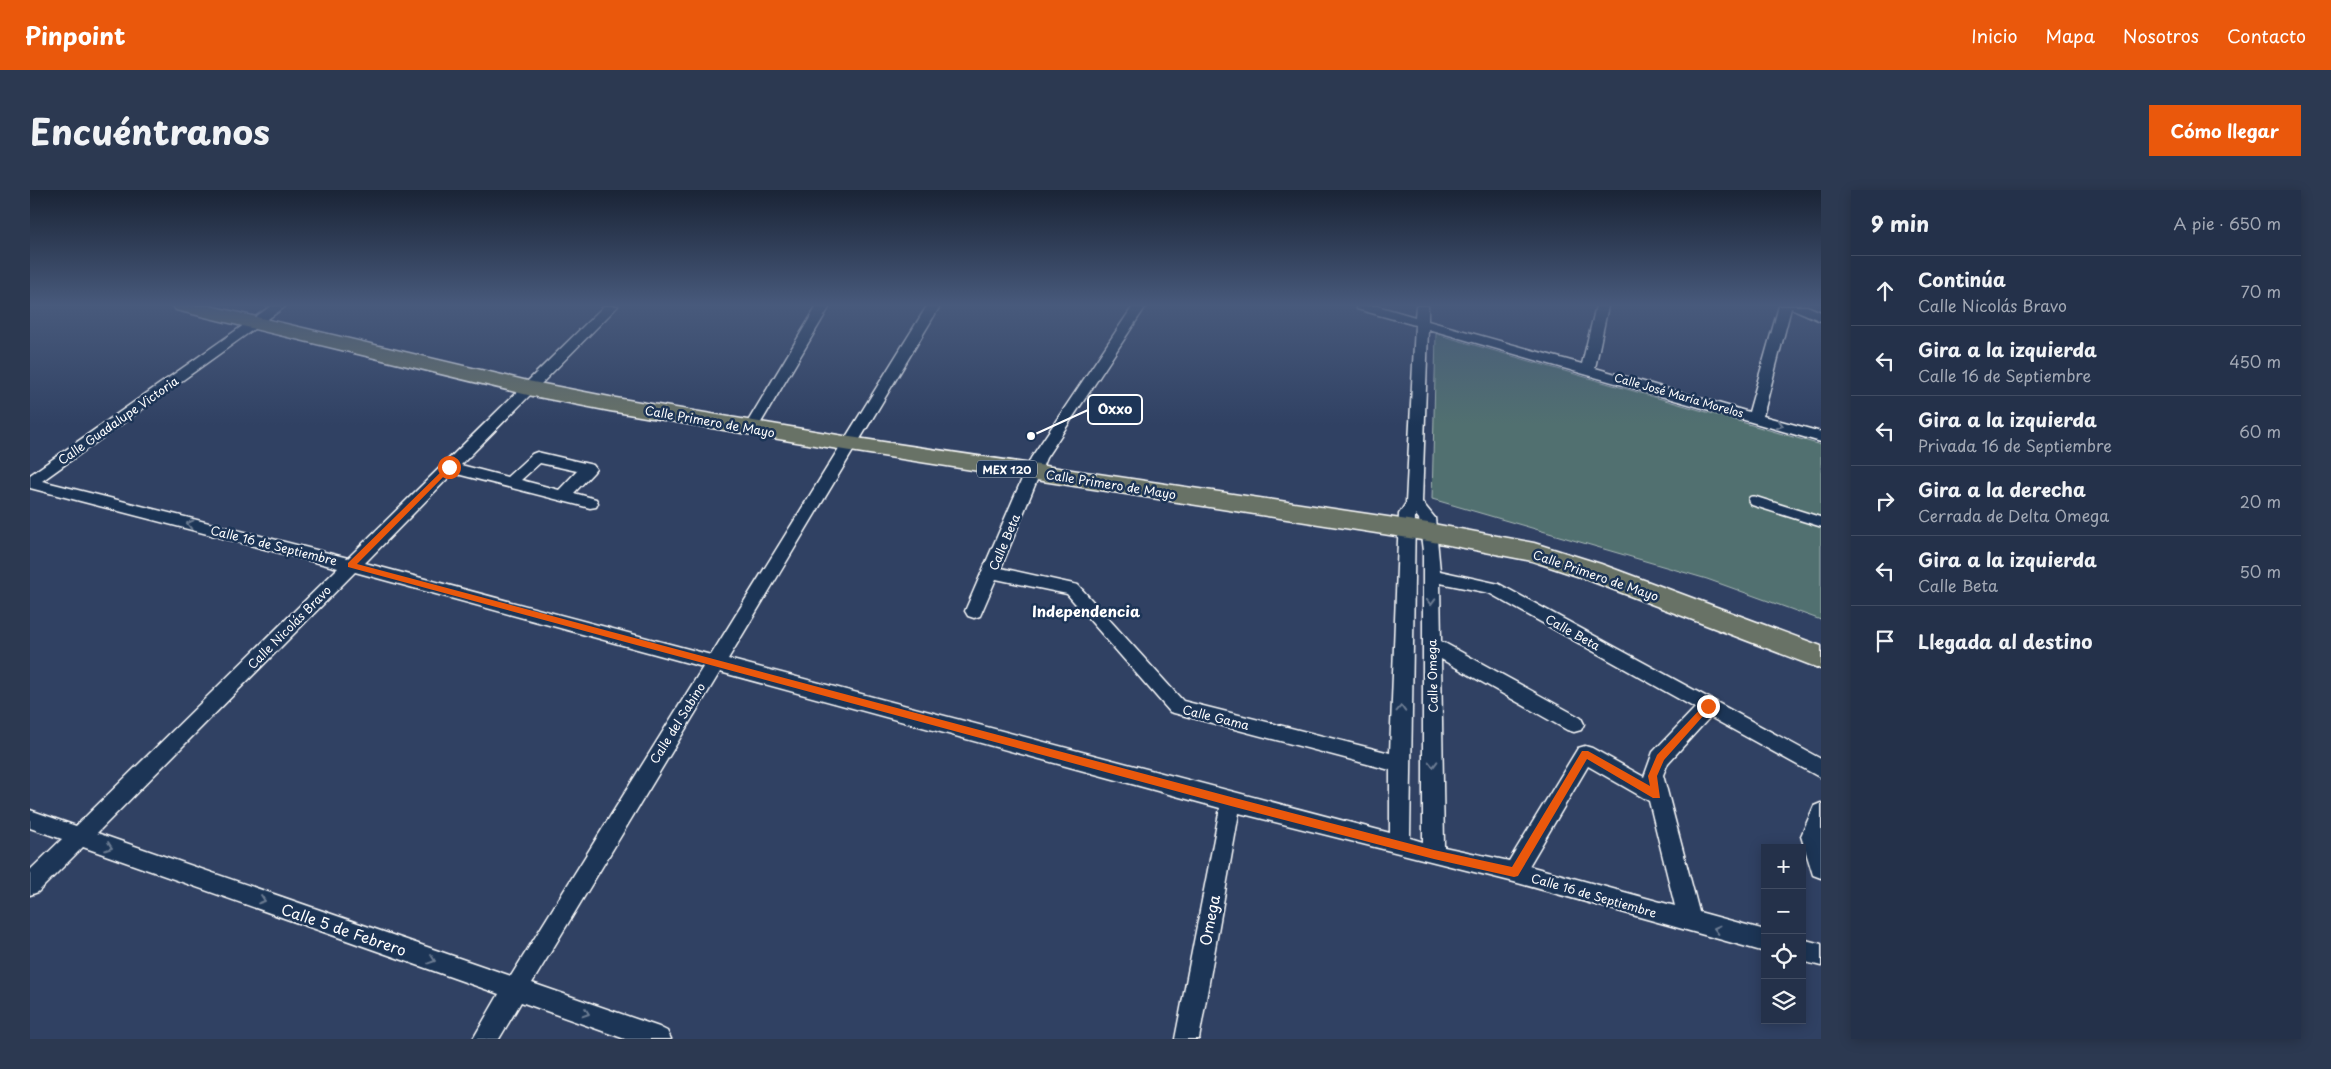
<!DOCTYPE html>
<html lang="es">
<head>
<meta charset="utf-8">
<style>
	body { margin:0; font-family:"Playpen Sans",sans-serif; background:#2c3951; color:#f1f3f6 }
	.controls { position:absolute; right:15px; bottom:15px; display:grid; overflow:hidden; border-radius:0px; box-shadow:0 2px 12px #0003 }
	.controls button { width:45px; height:45px; display:grid; place-items:center; padding:0; border:0; border-bottom:1px solid #414c62; background:#24314a; color:#f1f3f6; font:25px sans-serif }
	.stop { position:absolute; width:15px; height:15px; margin:-11px; border:4px solid #ea580c; border-radius:50%; background:#fff }
	.stop.end { background:#ea580c; border-color:#fff; box-shadow:0 1px 5px #0008 }
	.list { margin:0; padding:0; list-style:none }
	h2 { display:flex; justify-content:space-between; align-items:center; height:65px; margin:0; padding:0 20px; font-size:21px }
	h2 small { font-size:16px; font-weight:400; color:#a3a9b5 }
	.list li { display:grid; grid-template-columns:32px 1fr auto; gap:15px; align-items:center; box-sizing:border-box; height:70px; padding:0 20px; border-top:1px solid #414c62 }
	.list b { display:block; font-size:19px; white-space:nowrap }
	.list p { margin:0; font-size:16px; white-space:nowrap; color:#a3a9b5 }
	.list em { font-size:16px; font-style:normal; color:#a3a9b5 }
	.icon { flex:none; width:28px; height:28px; fill:none; stroke:currentColor; stroke-width:2; stroke-linecap:round; stroke-linejoin:round }
	.map { position:relative; flex:none; width:1791px; height:849px; overflow:hidden; border-radius:0px }
	header { display:flex; align-items:center; gap:30px; box-sizing:border-box; height:70px; padding:0 25px; background:#ea580c; color:#fff }
	header strong { font-size:24px }
	nav { display:flex; gap:28px; margin-inline-start:auto; font-size:18px }
	.intro { display:flex; align-items:center; justify-content:space-between; box-sizing:border-box; height:120px; padding:0 30px }
	h1 { margin:0; font-size:35px }
	.button { padding:12px 22px; border-radius:0px; background:#ea580c; color:#fff; font-size:18px; font-weight:700 }
	main { display:flex; gap:30px; padding:0 30px }
	aside { flex:1; background:#24314a; border-radius:0px; box-shadow:0 2px 12px #0003 }
	.map>svg:first-child { display:block }
	.green { fill:#51706f; stroke:#a8b8b7 }
	.lines { fill:none; stroke-linecap:round; stroke-linejoin:round }
	.service-far1-casing { stroke:#fff; stroke-width:10 }
	.service-casing { stroke:#fff; stroke-width:12 }
	.minor-casing { stroke:#fff; stroke-width:3 }
	.primary-casing { stroke:#fff; stroke-width:3 }
	.service-far1 { stroke:#1d3557; stroke-width:7 }
	.service { stroke:#1d3557; stroke-width:9 }
	.minor { fill:#1d3557; fill-rule:evenodd }
	.primary { fill:#687266; fill-rule:evenodd }
	.oneway { stroke:#6c7c92 }
	.route { fill:#ea580c }
	.labels { text-anchor:middle; dominant-baseline:central; stroke-width:5; stroke-linejoin:round; paint-order:stroke }
	.far-street-label { font-size:11px; fill:#fff; stroke:#1d3557 }
	.shield { fill:#1d3557; stroke:#bbc2cd; stroke-width:1 }
	.shield-label { font-size:11px; font-weight:bold; fill:#fff }
	.street-label { font-size:12px; fill:#fff; stroke:#1d3557 }
	.quarter-label { font-size:15px; font-weight:bold; fill:#fff; stroke:#1d3557 }
	.near-street-label { font-size:15px; fill:#fff; stroke:#1d3557 }
	.leader { fill:none; stroke:#fff; stroke-width:2 }
	.callout-dot { fill:#fff; stroke:#1d3557; stroke-width:2 }
	.callout { fill:#1d3557; stroke:#fff; stroke-width:2 }
	.callout-label { font-size:14px; text-anchor:middle; font-weight:bold; fill:#fff }
</style>
</head>
<body>
<header>
<strong>Pinpoint</strong>
<nav><a>Inicio</a><a>Mapa</a><a>Nosotros</a><a>Contacto</a></nav>
</header>
<div class="intro"><h1>Encuéntranos</h1><a class="button">Cómo llegar</a></div>
<main>
<div class="map">
<svg width="1791" height="849" viewBox="0 0 1791 849">
	<rect width="100%" height="100%" fill="#304163"/>
	<filter id="ink" filterUnits="userSpaceOnUse"><feTurbulence type="fractalNoise" baseFrequency=".02" numOctaves="2"/><feDisplacementMap in="SourceGraphic" scale="10" xChannelSelector="R" yChannelSelector="G"/><feConvolveMatrix kernelMatrix="1 2 1 2 8 2 1 2 1" color-interpolation-filters="sRGB"/></filter>
	<g filter="url(#ink)">
		<path class="green" d="M 1406,144 L 1791,255 L 1791,430 L 1677,389 L 1402,309 Z"/>
		<g class="lines">
			<defs>
				<path id="service-far1" d="M 1722,310 L 1728,312"/>
				<path id="service" d="M 1724,311 L 1791,332"/>
				<path id="minor" d="M 241,116 L 256,116 L 12,291 L 318,368 L 574,116 L 588,116 L 431,275 L 477,287 L 502,264 L 507,262 L 563,275 L 566,279 L 563,283 L 544,303 L 566,309 L 568,313 L 566,317 L 560,318 L 423,283 L 335,373 L 681,465 L 897,116 L 910,116 L 698,469 L 1360,643 L 1360,580 L 1140,522 L 1037,404 L 966,389 L 950,426 L 944,428 L 938,426 L 935,421 L 1001,268 L 1103,116 L 1116,116 L 1016,268 L 971,378 L 1048,395 L 1153,511 L 1360,563 L 1369,324 L 1376,313 L 1385,135 L 1327,119 L 1326,116 L 1347,116 L 1385,127 L 1386,116 L 1398,116 L 1398,131 L 1552,174 L 1566,116 L 1578,116 L 1565,178 L 1719,222 L 1749,116 L 1777,116 L 1791,122 L 1791,131 L 1761,118 L 1733,226 L 1791,242 L 1791,252 L 1398,139 L 1392,312 L 1405,328 L 1410,381 L 1469,394 L 1791,569 L 1791,588 L 1680,527 L 1638,573 L 1633,585 L 1669,722 L 1735,740 L 1735,762 L 1484,692 L 1209,623 L 1169,849 L 1145,849 L 1190,618 L 690,482 L 502,793 L 629,837 L 637,841 L 641,849 L 595,849 L 491,812 L 469,849 L 443,849 L 469,804 L 53,657 L 8,702 L 0,705 L 0,680 L 32,649 L 0,638 L 0,620 L 46,636 L 308,378 L 0,298 L 0,285 ZM 510,273 L 547,281 L 529,300 L 491,290 ZM 1385,324 L 1389,329 L 1393,361 L 1393,652 L 1380,648 ZM 325,382 L 673,477 L 481,786 L 67,643 ZM 1410,393 L 1459,403 L 1665,518 L 1623,562 L 1614,587 L 1562,558 L 1555,556 L 1548,558 L 1479,671 L 1414,657 L 1411,469 L 1537,540 L 1544,542 L 1551,540 L 1554,534 L 1551,528 L 1411,451 ZM 1558,576 L 1619,611 L 1645,716 L 1499,676 Z
					M 787,116 L 800,116 L 726,241 L 716,241 L 714,238 Z
					M 1791,613 L 1791,688 L 1783,685 L 1771,646 L 1784,616 Z
					M 1772,749 L 1791,754 L 1791,776 L 1772,771 Z"/>
				<path id="primary" d="M 143,116 L 180,116 L 498,191 L 580,207 L 820,247 L 1398,333 L 1504,353 L 1571,374 L 1791,456 L 1791,479 L 1553,388 L 1502,371 L 1398,351 L 820,261 L 580,221 L 498,205 L 146,120 Z"/>
			</defs>
			<use href="#service-far1" class="service-far1-casing"/>
			<use href="#service" class="service-casing"/>
			<use href="#minor" class="minor-casing"/>
			<use href="#primary" class="primary-casing"/>
			<use href="#service-far1" class="service-far1"/>
			<use href="#service" class="service"/>
			<use href="#minor" class="minor"/>
			<use href="#primary" class="primary"/>
		</g>
		<defs><path id="oneway-chevron" d="M-2-3.5L2.5 0L-2 3.5" fill="none" stroke-width="1.6" stroke-linecap="round" stroke-linejoin="round" transform="scale(1.25)"/></defs>
		<g class="oneway">
			<use href="#oneway-chevron" transform="translate(1750 235) rotate(16)"/>
			<use href="#oneway-chevron" transform="translate(160 334) rotate(-166)"/>
			<use href="#oneway-chevron" transform="translate(1401 412) rotate(89)"/>
			<use href="#oneway-chevron" transform="translate(1371 519) rotate(-88)"/>
			<use href="#oneway-chevron" transform="translate(1403 574) rotate(89)"/>
			<use href="#oneway-chevron" transform="translate(79 657) rotate(19)"/>
			<use href="#oneway-chevron" transform="translate(232 710) rotate(19)"/>
			<use href="#oneway-chevron" transform="translate(1687 739) rotate(-166)"/>
			<use href="#oneway-chevron" transform="translate(402 770) rotate(19)"/>
			<use href="#oneway-chevron" transform="translate(556 823) rotate(19)"/>
		</g>
	</g>
	<linearGradient id="sky" x2="0" y2="1"><stop stop-color="#1a2436"/><stop offset="0.49" stop-color="#485a7c"/><stop offset="1" stop-color="#485a7c" stop-opacity="0"/></linearGradient>
	<rect width="1791" height="235" fill="url(#sky)"/>
	<path class="route" d="M 419,274 L 423,277 L 422,278 L 327,374 L 1201,607 L 1404,660 L 1482,677 L 1552,561 L 1558,561 L 1620,596 L 1618,586 L 1627,565 L 1675,514 L 1678,513 L 1682,516 L 1634,570 L 1627,586 L 1630,608 L 1623,608 L 1557,569 L 1488,686 L 1484,687 L 1404,669 L 1201,616 L 318,377 L 318,373 Z"/>
	<g class="labels">
		<g class="far-street-label">
			<text transform="translate(1649 205) rotate(16)">Calle José María Morelos</text>
		</g>
		<rect class="shield" x="947" y="270.5" width="60" height="17" rx="4"/>
		<g class="shield-label">
			<text x="977" y="279">MEX 120</text>
		</g>
		<g class="street-label">
			<text transform="translate(88 230) rotate(-35)">Calle Guadalupe Victoria</text>
			<text transform="translate(680 231) rotate(10)">Calle Primero de Mayo</text>
			<text transform="translate(1081 294) rotate(9)">Calle Primero de Mayo</text>
			<text transform="translate(974 352) rotate(-67)">Calle Beta</text>
			<text transform="translate(244 355) rotate(14)">Calle 16 de Septiembre</text>
			<text transform="translate(1566 385) rotate(19)">Calle Primero de Mayo</text>
			<text transform="translate(259 437) rotate(-45)">Calle Nicolás Bravo</text>
			<text transform="translate(1543 442) rotate(29)">Calle Beta</text>
			<text transform="translate(1402 486) rotate(-91)">Calle Omega</text>
			<text transform="translate(1186 527) rotate(14)">Calle Gama</text>
			<text transform="translate(647 533) rotate(-58)">Calle del Sabino</text>
			<text transform="translate(1564 705) rotate(16)">Calle 16 de Septiembre</text>
		</g>
		<g class="quarter-label">
			<text x="1056" y="420">Independencia</text>
		</g>
		<g class="near-street-label">
			<text transform="translate(1179 730) rotate(-79)">Omega</text>
			<text transform="translate(314 739) rotate(19)">Calle 5 de Febrero</text>
		</g>
	</g>
	<path class="leader" d="M1001 246L1058 220"/>
	<circle class="callout-dot" cx="1001" cy="246" r="5"/>
	<rect class="callout" x="1058" y="205" width="54" height="29" rx="5"/>
	<g class="callout-label">
		<text x="1085" y="224">Oxxo</text>
	</g>
</svg>
<div class="controls">
<button>+</button>
<button>−</button>
<button><svg class="icon" aria-label="locate" viewBox="0 0 24 24"><circle cx="12" cy="12" r="6"/><path d="M12 2v4M12 18v4M2 12h4M18 12h4"/></svg></button>
<button><svg class="icon" aria-label="layers" viewBox="0 0 24 24"><path d="M12 4l9 5-9 5-9-5zM3 14l9 5 9-5"/></svg></button>
</div>
<div class="stop" style="left:419px;top:277px"></div>
<div class="stop end" style="left:1678px;top:516px"></div>
</div>
<aside>
<h2>9 min<small>A pie · 650 m</small></h2>
<ul class="list">
<li><svg class="icon" aria-label="ahead" viewBox="0 0 24 24"><path d="M12 20V5M6 11l6-6 6 6"/></svg><div><b>Continúa</b><p>Calle Nicolás Bravo</p></div><em>70 m</em></li>
<li><svg class="icon" aria-label="left" viewBox="0 0 24 24"><path d="M17 20v-9H6M10 6l-5 5 5 5"/></svg><div><b>Gira a la izquierda</b><p>Calle 16 de Septiembre</p></div><em>450 m</em></li>
<li><svg class="icon" aria-label="left" viewBox="0 0 24 24"><path d="M17 20v-9H6M10 6l-5 5 5 5"/></svg><div><b>Gira a la izquierda</b><p>Privada 16 de Septiembre</p></div><em>60 m</em></li>
<li><svg class="icon" aria-label="right" viewBox="0 0 24 24"><path d="M7 20v-9h11M14 6l5 5-5 5"/></svg><div><b>Gira a la derecha</b><p>Cerrada de Delta Omega</p></div><em>20 m</em></li>
<li><svg class="icon" aria-label="left" viewBox="0 0 24 24"><path d="M17 20v-9H6M10 6l-5 5 5 5"/></svg><div><b>Gira a la izquierda</b><p>Calle Beta</p></div><em>50 m</em></li>
<li><svg class="icon" aria-label="arrive" viewBox="0 0 24 24"><path d="M6 21V4h12l-3 4 3 4H6"/></svg><div><b>Llegada al destino</b></div></li>
</ul>
</aside>
</main>
</body>
</html>
